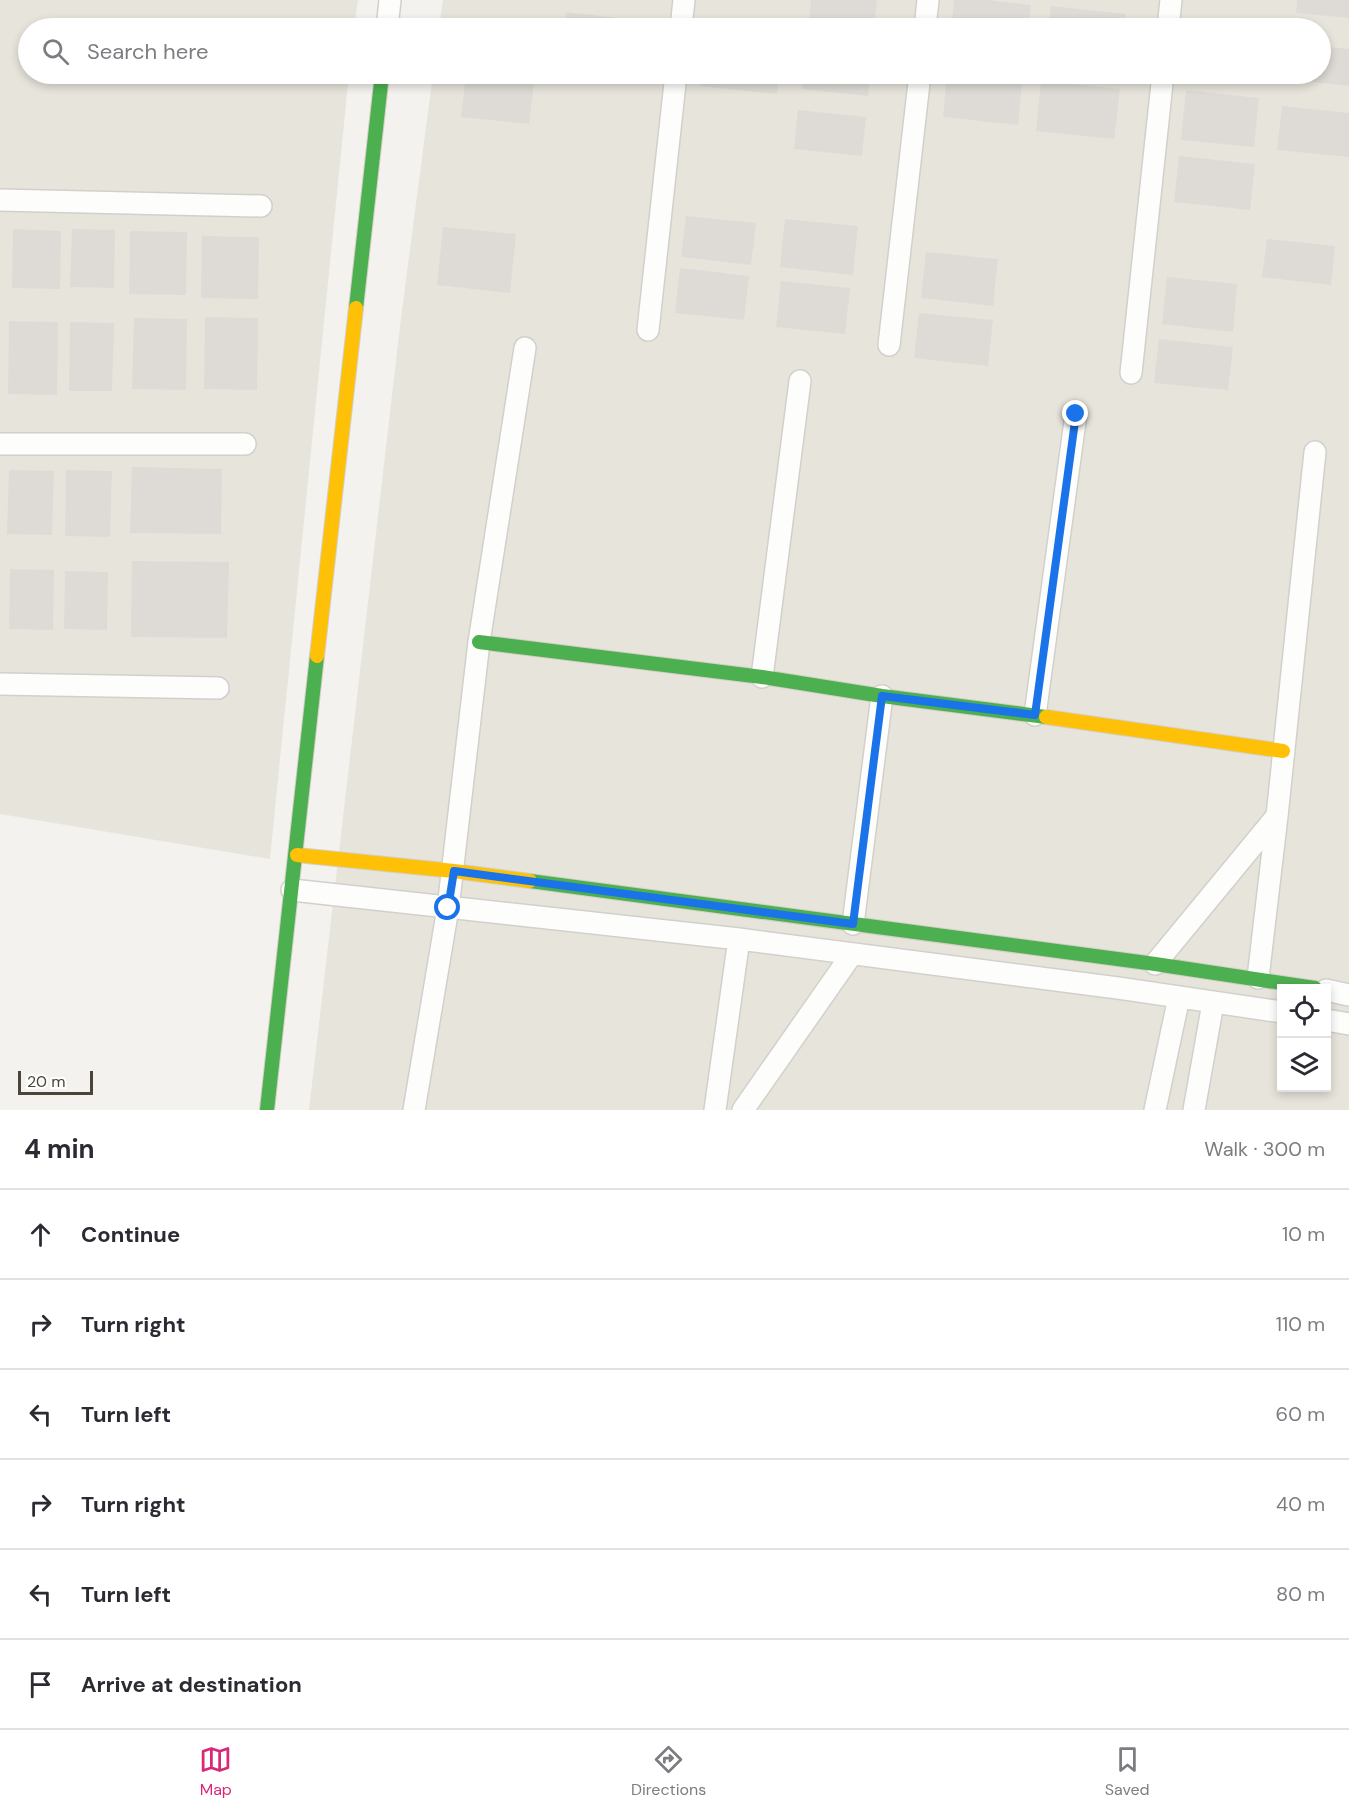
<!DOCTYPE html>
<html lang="en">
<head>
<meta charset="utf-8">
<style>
	body { margin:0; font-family:"DM Sans",sans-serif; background:#f7f7f7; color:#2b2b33 }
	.controls { position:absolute; right:18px; bottom:18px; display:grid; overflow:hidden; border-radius:0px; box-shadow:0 3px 9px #0003 }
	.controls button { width:54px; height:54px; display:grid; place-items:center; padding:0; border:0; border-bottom:2px solid #e1e1e2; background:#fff; color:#2b2b33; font:30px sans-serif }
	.scale { position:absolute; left:18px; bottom:15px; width:75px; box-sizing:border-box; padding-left:6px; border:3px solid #4b4439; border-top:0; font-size:16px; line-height:21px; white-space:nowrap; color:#4b4439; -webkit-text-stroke:4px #fff; paint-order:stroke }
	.stop { position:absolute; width:18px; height:18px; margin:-14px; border:4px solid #1a73e8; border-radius:50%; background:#fff }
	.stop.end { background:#1a73e8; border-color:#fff; box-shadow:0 2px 6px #0008 }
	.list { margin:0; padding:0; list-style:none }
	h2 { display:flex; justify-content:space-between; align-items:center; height:78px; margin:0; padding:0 24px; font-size:26px }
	h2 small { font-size:20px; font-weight:400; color:#7c7c81 }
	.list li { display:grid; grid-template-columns:39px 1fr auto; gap:18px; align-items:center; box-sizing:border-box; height:90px; padding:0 24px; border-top:2px solid #e1e1e2 }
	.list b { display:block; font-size:22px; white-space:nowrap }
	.list em { font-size:20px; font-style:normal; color:#7c7c81 }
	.icon { flex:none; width:33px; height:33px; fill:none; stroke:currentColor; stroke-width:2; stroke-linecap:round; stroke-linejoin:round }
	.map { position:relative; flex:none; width:1349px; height:1110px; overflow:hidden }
	.search { position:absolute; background:#fff; box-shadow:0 3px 9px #0003; left:18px; right:18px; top:18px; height:66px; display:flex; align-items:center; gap:15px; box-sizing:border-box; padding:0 21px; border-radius:33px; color:#7c7c81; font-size:22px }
	.sheet { height:618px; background:#fff }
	nav { display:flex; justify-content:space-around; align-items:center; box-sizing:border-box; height:84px; border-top:2px solid #e1e1e2; background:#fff; font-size:16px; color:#7c7c81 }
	nav a { display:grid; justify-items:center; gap:3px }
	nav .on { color:#db2777 }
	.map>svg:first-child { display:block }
	.residential { fill:#e7e4dc; fill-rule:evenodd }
	.building { fill:#dedbd6 }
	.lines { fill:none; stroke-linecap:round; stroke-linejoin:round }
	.street-casing { stroke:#d2d0cb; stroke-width:24 }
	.fast-casing { stroke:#d3cfc5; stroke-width:16 }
	.slow-casing { stroke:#d3cfc5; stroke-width:16 }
	.street { stroke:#fdfdfc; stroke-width:21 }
	.fast { stroke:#4caf50; stroke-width:14 }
	.slow { stroke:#ffc107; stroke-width:14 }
	.route { stroke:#1a73e8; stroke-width:8 }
</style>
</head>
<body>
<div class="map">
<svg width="1349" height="1110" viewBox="0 0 1349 1110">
	<rect width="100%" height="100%" fill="#f4f2ee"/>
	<path class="residential" d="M 0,0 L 358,0 L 354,28 L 28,28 L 28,74 L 349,74 L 270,859 L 0,814 Z
		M 443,0 L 1349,0 L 1349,1110 L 309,1110 L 401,318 L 433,74 L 1320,74 L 1320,28 L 439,28 ZM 1282,988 L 1326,988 L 1326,1088 L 1282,1088 Z"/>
	<path class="building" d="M 811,0 L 877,0 L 874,28 L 809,21 Z
		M 954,0 L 987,0 L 1031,5 L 1028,28 L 951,28 Z
		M 1297,0 L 1349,0 L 1349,18 L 1296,13 Z
		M 1051,6 L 1126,14 L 1124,28 L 1048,28 Z
		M 566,12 L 643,21 L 643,28 L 564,28 Z
		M 1194,19 L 1266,26 L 1265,28 L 1193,28 Z
		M 1320,46 L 1349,49 L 1349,86 L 1287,79 L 1287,74 L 1320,74 Z
		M 466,74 L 535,74 L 529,124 L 461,117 Z
		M 702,74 L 779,74 L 777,94 L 700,86 Z
		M 803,74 L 870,74 L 868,96 L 802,89 Z
		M 947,74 L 1023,74 L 1018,125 L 943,117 Z
		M 1220,74 L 1261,74 L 1260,79 L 1219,75 Z
		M 1041,81 L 1120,89 L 1114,139 L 1036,131 Z
		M 1186,90 L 1259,98 L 1254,147 L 1181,140 Z
		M 1282,106 L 1349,113 L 1349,157 L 1277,150 Z
		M 798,110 L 866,117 L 862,156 L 794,149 Z
		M 1179,156 L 1255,164 L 1250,210 L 1174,202 Z
		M 686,216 L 756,223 L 751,265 L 681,257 Z
		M 785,219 L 858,226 L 853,275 L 780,267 Z
		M 443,227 L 516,234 L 510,293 L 437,285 Z
		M 13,229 L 61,231 L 60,289 L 12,288 Z
		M 72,229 L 115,230 L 114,288 L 70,287 Z
		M 130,231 L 187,232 L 186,295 L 129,294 Z
		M 202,236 L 259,237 L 258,299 L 201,298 Z
		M 1267,239 L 1335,246 L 1331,285 L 1262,277 Z
		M 926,252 L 998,259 L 993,306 L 921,298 Z
		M 680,268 L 749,276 L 744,320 L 675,313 Z
		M 1167,277 L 1237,284 L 1233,332 L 1162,324 Z
		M 781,281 L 850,288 L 845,334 L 776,327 Z
		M 919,313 L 993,320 L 988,366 L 914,358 Z
		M 205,317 L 258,318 L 257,390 L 204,389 Z
		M 134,318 L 187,319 L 186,390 L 132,389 Z
		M 9,321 L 58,322 L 57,395 L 8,394 Z
		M 70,322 L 114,323 L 112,391 L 69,391 Z
		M 1159,339 L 1233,347 L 1228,390 L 1154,383 Z
		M 132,467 L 222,469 L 221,534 L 130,533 Z
		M 9,470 L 54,471 L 52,535 L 7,534 Z
		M 66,470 L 112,471 L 110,537 L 65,536 Z
		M 132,561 L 229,562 L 227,638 L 131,637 Z
		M 10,569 L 54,570 L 53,630 L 9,629 Z
		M 65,571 L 108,572 L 107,630 L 64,629 Z"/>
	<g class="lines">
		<defs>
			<path id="street" d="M 387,28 L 390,0
				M 681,28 L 684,0
				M 925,28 L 928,0
				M 1168,28 L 1171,0
				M 0,200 L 261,206
				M 648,330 L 676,74
				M 889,345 L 920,74
				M 1131,373 L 1163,74
				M 0,444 L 245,444
				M 762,677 L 800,381
				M 0,684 L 218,688
				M 1035,715 L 1076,414
				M 292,890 L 739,939 L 1118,988 L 1282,1012
				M 853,924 L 882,696
				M 1155,964 L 1277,816
				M 1258,978 L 1277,816 L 1315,452
				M 1326,990 L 1349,995
				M 1326,1020 L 1349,1024
				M 414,1110 L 448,908 L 479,642 L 525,348
				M 715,1110 L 739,939
				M 743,1110 L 852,954
				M 1155,1110 L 1179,997
				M 1194,1110 L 1213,1003"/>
			<path id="fast" d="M 356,308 L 382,74
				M 479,642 L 762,677 L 882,696 L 1046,717
				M 530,881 L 1155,964 L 1315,988
				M 267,1110 L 317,656"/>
			<path id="slow" d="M 317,656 L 356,308
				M 1046,717 L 1283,751
				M 297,855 L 454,871 L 530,881"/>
		</defs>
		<use href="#street" class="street-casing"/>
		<use href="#fast" class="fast-casing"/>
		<use href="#slow" class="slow-casing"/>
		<use href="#street" class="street"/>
		<use href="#fast" class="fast"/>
		<use href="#slow" class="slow"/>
	</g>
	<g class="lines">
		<path class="route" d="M 448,908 L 454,871 L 853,924 L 882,696 L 1035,715 L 1076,414"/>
	</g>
</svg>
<div class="controls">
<button><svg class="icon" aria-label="locate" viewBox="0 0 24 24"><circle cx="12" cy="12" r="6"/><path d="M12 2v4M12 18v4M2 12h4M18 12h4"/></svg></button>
<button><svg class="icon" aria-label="layers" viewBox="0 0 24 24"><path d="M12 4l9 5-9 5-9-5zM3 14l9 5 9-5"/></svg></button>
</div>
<div class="scale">20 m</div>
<div class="stop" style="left:448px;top:908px"></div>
<div class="stop end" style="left:1076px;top:414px"></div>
<div class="search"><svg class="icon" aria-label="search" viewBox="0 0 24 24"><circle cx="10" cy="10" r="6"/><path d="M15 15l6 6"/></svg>Search here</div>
</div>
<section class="sheet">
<h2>4 min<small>Walk · 300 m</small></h2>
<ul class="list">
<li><svg class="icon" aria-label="ahead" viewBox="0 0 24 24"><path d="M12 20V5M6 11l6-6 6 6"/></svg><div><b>Continue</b></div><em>10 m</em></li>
<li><svg class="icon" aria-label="right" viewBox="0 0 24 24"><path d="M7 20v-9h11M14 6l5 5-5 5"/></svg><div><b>Turn right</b></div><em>110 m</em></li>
<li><svg class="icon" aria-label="left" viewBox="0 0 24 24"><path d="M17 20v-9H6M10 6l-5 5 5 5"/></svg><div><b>Turn left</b></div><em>60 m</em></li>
<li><svg class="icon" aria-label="right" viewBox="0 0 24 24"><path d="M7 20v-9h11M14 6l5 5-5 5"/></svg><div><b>Turn right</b></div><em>40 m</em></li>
<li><svg class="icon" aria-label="left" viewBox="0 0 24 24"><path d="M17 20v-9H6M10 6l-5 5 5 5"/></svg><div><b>Turn left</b></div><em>80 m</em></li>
<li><svg class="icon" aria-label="arrive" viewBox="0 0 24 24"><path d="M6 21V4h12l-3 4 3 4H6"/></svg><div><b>Arrive at destination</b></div></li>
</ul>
</section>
<nav>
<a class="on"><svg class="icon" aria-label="map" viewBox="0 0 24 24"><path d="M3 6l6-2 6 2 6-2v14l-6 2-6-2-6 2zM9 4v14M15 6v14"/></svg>Map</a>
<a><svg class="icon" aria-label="directions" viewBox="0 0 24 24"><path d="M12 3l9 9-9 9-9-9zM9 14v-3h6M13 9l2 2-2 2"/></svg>Directions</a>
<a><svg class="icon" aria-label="saved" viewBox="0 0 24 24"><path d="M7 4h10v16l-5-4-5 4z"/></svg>Saved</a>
</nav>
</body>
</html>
